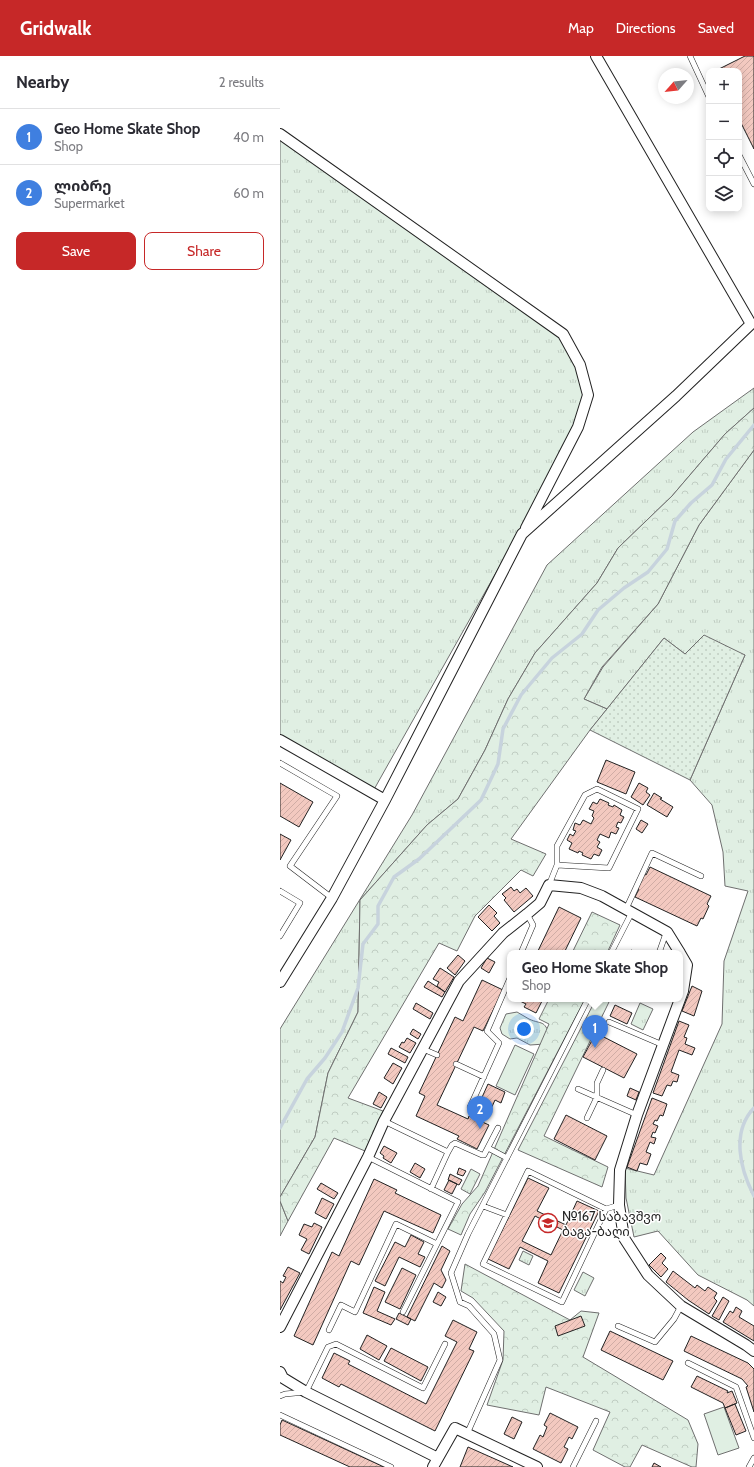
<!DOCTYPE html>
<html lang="en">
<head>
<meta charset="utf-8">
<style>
	body { margin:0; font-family:Cabin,"Noto Sans Georgian",sans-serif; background:#f2f2f3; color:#2b2b33 }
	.controls { position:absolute; right:12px; top:12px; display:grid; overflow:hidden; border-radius:8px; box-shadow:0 2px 10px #0003 }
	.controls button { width:36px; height:36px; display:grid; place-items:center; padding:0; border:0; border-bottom:1px solid #e1e1e2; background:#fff; color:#2b2b33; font:20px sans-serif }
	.compass { position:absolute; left:378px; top:12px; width:36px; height:36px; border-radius:50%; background:#fff; box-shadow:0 2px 10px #0003; rotate:243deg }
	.you { position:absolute; left:244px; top:973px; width:14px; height:14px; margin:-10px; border:3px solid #fff; border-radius:50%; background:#1a73e8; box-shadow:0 0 0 6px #1a73e833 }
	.badge { display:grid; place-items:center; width:26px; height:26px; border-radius:50%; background:#c62828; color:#fff; font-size:13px; font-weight:700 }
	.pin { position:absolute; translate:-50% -33px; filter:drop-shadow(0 1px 2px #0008) }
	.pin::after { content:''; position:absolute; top:21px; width:14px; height:12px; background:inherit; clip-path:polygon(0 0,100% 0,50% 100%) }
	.popup { position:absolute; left:227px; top:894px; width:176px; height:52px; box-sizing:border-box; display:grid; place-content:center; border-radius:8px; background:#fff; filter:drop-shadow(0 1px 3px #0005); font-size:13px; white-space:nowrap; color:#7c7c81 }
	.popup b { font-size:15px; color:#2b2b33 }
	.popup::after { content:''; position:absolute; left:50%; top:100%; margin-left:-8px; border:8px solid transparent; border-top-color:#fff }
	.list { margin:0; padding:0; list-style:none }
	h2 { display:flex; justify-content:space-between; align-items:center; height:52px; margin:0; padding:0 16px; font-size:17px }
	h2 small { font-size:13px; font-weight:400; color:#7c7c81 }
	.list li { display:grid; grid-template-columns:26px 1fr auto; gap:12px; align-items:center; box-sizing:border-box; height:56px; padding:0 16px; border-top:1px solid #e1e1e2 }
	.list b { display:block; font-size:15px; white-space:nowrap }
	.list p { margin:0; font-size:13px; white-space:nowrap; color:#7c7c81 }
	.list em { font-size:13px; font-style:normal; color:#7c7c81 }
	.actions { display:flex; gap:8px; padding:12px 16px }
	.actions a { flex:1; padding:9px 0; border:1px solid #c62828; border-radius:8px; text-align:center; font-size:14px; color:#c62828 }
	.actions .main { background:#c62828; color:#fff }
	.icon { flex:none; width:22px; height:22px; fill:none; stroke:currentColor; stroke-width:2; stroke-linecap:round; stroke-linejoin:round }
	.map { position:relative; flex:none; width:474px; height:1411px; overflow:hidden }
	header { display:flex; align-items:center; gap:24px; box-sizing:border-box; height:56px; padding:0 20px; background:#c62828; color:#fff }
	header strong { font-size:19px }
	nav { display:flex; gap:22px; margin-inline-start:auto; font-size:14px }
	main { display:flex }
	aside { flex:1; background:#fff }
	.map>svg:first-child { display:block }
	.grass { fill:url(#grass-tufts); stroke:#6f6f6f }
	.forest { fill:url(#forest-crowns); stroke:#6f6f6f }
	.garden { fill:url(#garden-dots); stroke:#6f6f6f }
	.pitch { fill:#e0efe3; stroke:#6f6f6f }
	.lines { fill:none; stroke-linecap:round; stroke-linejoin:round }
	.stream { stroke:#c7d3dd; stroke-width:3.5 }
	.building { fill:url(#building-hatch); stroke:#222; fill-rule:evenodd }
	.lane-casing { stroke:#222; stroke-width:6 }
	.street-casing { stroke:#222; stroke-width:12 }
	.lane { stroke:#fff; stroke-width:5 }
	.street { stroke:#fff; stroke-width:10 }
	.labels { text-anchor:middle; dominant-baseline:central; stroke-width:3; stroke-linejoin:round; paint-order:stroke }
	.poi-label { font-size:13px; fill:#222; stroke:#fff; text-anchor:start }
</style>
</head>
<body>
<header>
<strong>Gridwalk</strong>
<nav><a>Map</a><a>Directions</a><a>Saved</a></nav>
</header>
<main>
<aside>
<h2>Nearby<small>2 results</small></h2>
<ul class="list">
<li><span class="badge" style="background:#3f7fe0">1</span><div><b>Geo Home Skate Shop</b><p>Shop</p></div><em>40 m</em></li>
<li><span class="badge" style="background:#3f7fe0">2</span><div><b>ლიბრე</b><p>Supermarket</p></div><em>60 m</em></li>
</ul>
<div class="actions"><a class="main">Save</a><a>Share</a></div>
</aside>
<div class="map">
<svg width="474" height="1411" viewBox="0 0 474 1411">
	<defs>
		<pattern id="grass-tufts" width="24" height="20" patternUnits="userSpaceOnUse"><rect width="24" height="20" fill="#e0efe3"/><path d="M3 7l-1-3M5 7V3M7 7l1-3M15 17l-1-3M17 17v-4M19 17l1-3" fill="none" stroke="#c0cdc2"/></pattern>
		<pattern id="forest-crowns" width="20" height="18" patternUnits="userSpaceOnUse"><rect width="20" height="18" fill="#e0efe3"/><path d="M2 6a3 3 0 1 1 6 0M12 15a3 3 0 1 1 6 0" fill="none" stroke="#c0cdc2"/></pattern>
		<pattern id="garden-dots" width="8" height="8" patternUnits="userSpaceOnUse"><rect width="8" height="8" fill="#e0efe3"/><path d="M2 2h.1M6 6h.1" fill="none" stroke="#c0cdc2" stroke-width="1.8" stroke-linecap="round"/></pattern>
		<pattern id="building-hatch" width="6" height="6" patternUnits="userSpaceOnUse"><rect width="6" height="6" fill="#f3c9c0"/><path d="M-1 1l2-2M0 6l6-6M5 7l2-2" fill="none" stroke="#d0aca5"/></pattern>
	</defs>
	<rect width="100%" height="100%" fill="#fff"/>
	<path class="grass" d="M 0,78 L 283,278 L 308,339 L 298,371 L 92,737 L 0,684 Z
		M 474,332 L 474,352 L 445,378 L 392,440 L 338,492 L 317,527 L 255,597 L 228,643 L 205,694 L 178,743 L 147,769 L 80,844 L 78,956 L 48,1017 L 35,1081 L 0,1141 L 0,973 L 132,759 L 267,509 L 413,376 Z
		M 474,394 L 474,1250 L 467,1244 L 418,1219 L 378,1175 L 354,1181 L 346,1142 L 345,1112 L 374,1119 L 442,968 L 444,905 L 468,835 L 445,830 L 443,796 L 432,749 L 410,724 L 465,599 L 405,598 L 384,582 L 327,653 L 304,643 L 323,611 L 378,548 L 419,469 Z
		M 360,947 L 373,953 L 363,974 L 351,968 Z
		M 237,956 C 241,958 245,961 249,963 C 262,969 264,963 270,980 L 265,988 L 250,989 L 237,982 L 230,983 L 222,978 L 220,972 L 226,958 Z
		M 191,1113 L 200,1118 L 190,1138 L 181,1133 Z
		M 0,1145 L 8,1165 L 0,1180 Z
		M 243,1195 L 253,1200 L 249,1209 L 239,1204 Z
		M 303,1216 L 314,1222 L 305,1240 L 294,1234 Z"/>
	<path class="forest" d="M 474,352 L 474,394 L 419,469 L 378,548 L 322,611 L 304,643 L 327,653 L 310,674 L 231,783 L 266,798 L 253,820 L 241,814 L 195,860 L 177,895 L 159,887 L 68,1042 L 103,1055 L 85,1095 L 54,1082 L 8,1165 L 0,1145 L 0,1141 L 35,1081 L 48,1017 L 78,956 L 80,844 L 147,769 L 178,743 L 205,694 L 228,643 L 255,597 L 317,527 L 338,492 L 392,440 L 445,378 Z
		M 312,856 L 340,869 L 327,897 L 292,897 Z
		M 269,943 L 305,943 L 205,1136 L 190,1158 L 181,1179 L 168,1173 L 182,1148 L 198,1130 L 269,968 L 259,963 Z
		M 316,943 L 322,943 L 329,946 L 264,1080 L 328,1111 L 322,1131 L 238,1094 Z
		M 185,1208 L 290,1264 L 301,1255 L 319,1257 L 303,1301 L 408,1364 L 418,1388 L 416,1411 L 412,1411 L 362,1389 L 350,1411 L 345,1411 L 313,1394 L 330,1356 L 266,1331 L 259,1359 L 207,1349 L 223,1304 L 224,1275 L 193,1242 L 181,1235 Z"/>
	<path class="garden" d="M 424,579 L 465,599 L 410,724 L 310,674 L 384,582 L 405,598 Z"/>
	<path class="pitch" d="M 235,989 L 254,998 L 235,1039 L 216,1030 Z
		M 444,1351 L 459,1392 L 438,1399 L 424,1358 Z"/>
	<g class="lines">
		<path class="stream" d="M 474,1052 C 451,1076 460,1113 474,1140
			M 0,1072 L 27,1023 L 45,1002 L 62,976 L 78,932 L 83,888 L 98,868 L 98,850 L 114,821 L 139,803 L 201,744 L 218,708 L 223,673 L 241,639 L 272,602 L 302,578 L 318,554 L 344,532 L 368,516 L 387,493 L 395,465 L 411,447 L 432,429 L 446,403 L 474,369"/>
	</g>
	<path class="building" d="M 465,0 L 474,0 L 474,93 L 459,63 L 459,15 L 435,15 Z
		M 326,704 L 355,716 L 346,738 L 317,726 Z
		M 0,727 L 33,746 L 19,771 L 0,760 Z
		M 359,727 L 368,732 L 366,736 L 370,739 L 363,749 L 351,741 Z
		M 374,737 L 382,742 L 380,743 L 393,751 L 387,761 L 367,749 Z
		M 320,743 L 329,747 L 328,749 L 333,751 L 334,749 L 342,754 L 340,759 L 344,761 L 341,767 L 338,766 L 336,771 L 339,772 L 336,778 L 331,776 L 329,782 L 320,778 L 317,784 L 320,786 L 317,791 L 322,794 L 319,800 L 314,798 L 311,803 L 302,799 L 303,797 L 299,795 L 298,797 L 289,793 L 292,787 L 287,784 L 290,778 L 293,780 L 296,775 L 293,774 L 295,767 L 300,769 L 303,764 L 311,768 L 314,762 L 312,760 L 314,755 L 309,753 L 313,746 L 317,748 Z
		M 361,764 L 368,768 L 362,777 L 356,773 Z
		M 0,778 L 11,784 L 0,804 Z
		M 370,811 L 431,840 L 427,848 L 429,850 L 423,863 L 421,862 L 417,870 L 355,841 L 359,833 L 357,832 L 364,818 L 366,819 Z
		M 231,831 L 234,835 L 237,833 L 240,837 L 246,832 L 253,840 L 234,856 L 224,844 L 226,842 L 222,838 Z
		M 209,849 L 217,857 L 214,860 L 220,867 L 212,875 L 198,861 Z
		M 279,851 L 301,862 L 284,897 L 257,897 Z
		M 351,894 L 358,897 L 349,897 Z
		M 178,899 L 185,905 L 175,919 L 167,912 Z
		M 207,902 L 215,906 L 209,917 L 201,912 Z
		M 160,912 L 174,921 L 165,936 L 157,930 L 159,926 L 153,923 Z
		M 202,924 L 223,934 L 203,975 L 194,971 L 157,1049 L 188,1063 L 189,1060 L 209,1069 L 197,1093 L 177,1083 L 179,1080 L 136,1060 L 145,1040 L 139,1037 L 175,961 L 183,965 Z
		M 148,925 L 165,936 L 162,941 L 144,931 Z
		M 412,930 L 422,935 L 414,960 L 402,955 Z
		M 236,943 L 263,943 L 256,957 L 244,951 L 246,948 Z
		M 136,947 L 153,957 L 150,963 L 133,953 Z
		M 335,949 L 352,957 L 347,968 L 330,960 Z
		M 399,965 L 409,969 L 404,981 L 407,982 L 405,988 L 415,992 L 412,999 L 399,994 L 391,1016 L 399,1019 L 397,1026 L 393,1025 L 391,1030 L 387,1029 L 382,1040 L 373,1037 Z
		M 133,973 L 141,978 L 138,983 L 130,978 Z
		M 316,977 L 357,998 L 344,1022 L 303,1001 Z
		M 127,982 L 136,987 L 130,997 L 119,991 L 122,986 L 124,987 Z
		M 111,992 L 128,1001 L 125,1007 L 108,998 Z
		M 113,1007 L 122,1012 L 113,1028 L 104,1022 Z
		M 208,1028 L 225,1036 L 221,1047 L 215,1044 L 211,1053 L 199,1048 Z
		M 350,1032 L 359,1036 L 356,1044 L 347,1040 Z
		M 99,1036 L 107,1041 L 101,1052 L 93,1048 Z
		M 372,1042 L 387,1048 L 383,1060 L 380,1059 L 377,1065 L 375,1064 L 373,1068 L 378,1070 L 375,1077 L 373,1076 L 371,1081 L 376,1082 L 374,1088 L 370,1086 L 366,1096 L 371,1098 L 367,1109 L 360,1107 L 357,1115 L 347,1111 Z
		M 286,1059 L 327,1080 L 315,1104 L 274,1083 Z
		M 104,1090 L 117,1097 L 111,1107 L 103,1102 L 104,1100 L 100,1097 Z
		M 135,1107 L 145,1113 L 140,1122 L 130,1116 Z
		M 179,1112 L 186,1115 L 183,1120 L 177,1118 Z
		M 170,1118 L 182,1124 L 179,1129 L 168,1124 Z
		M 248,1122 L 269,1132 L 257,1155 L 286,1169 L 297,1145 L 319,1155 L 279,1237 L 258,1227 L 268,1205 L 240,1191 L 229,1213 L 208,1203 ZM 255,1160 L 283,1174 L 271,1199 L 242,1185 Z
		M 94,1123 L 117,1134 L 115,1137 L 161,1159 L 153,1177 L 104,1155 L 79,1209 L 71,1205 L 33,1289 L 14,1280 L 52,1196 L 59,1200 Z
		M 169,1124 L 177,1128 L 172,1138 L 164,1134 Z
		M 41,1127 L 58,1137 L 54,1143 L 37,1133 Z
		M 42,1142 L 54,1148 L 46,1163 L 35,1157 Z
		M 34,1167 L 42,1171 L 29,1198 L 21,1194 L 27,1183 L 19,1179 L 24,1168 L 32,1171 Z
		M 131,1179 L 144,1186 L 138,1198 L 145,1201 L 140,1211 L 119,1201 L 105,1230 L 95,1225 L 115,1186 L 125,1191 Z
		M 162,1190 L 170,1195 L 161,1214 L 166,1224 L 162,1232 L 154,1227 L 135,1265 L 127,1261 Z
		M 381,1197 L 386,1202 L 382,1207 L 388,1213 L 381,1221 L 369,1209 Z
		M 8,1211 L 20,1217 L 0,1254 L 0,1225 L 3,1227 L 6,1221 L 3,1220 Z
		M 122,1212 L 136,1219 L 120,1253 L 105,1246 Z
		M 393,1215 L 415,1232 L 417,1229 L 425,1235 L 428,1231 L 437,1237 L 434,1242 L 437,1245 L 429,1258 L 408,1244 L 386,1226 Z
		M 94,1231 L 105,1236 L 97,1255 L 115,1263 L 111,1269 L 83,1257 Z
		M 158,1236 L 166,1241 L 161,1250 L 153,1246 Z
		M 443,1241 L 449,1245 L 439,1264 L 432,1260 Z
		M 456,1251 L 462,1255 L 459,1261 L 474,1270 L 474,1285 L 443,1266 L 450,1255 L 453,1257 Z
		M 119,1257 L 131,1263 L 128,1269 L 116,1263 Z
		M 301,1260 L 305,1270 L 278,1280 L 275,1270 Z
		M 173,1264 L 197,1276 L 189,1293 L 194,1295 L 155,1375 L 61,1328 L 59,1331 L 42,1322 L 54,1297 L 70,1305 L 68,1308 L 146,1348 L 177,1286 L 165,1280 Z
		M 330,1275 L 393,1305 L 383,1324 L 321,1294 Z
		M 87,1279 L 107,1290 L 99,1304 L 80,1293 Z
		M 411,1280 L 468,1307 L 474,1313 L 474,1356 L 466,1331 L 468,1330 L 462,1323 L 404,1295 Z
		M 111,1292 L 148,1311 L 141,1325 L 104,1305 Z
		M 417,1320 L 448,1335 L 447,1337 L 452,1335 L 457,1347 L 445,1352 L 443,1347 L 411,1331 Z
		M 455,1348 L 466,1375 L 456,1379 L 445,1352 Z
		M 270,1357 L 298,1371 L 292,1383 L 289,1381 L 284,1391 L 288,1393 L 281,1407 L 253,1393 L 260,1379 L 263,1381 L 267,1371 L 264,1369 Z
		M 232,1361 L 242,1366 L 234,1383 L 224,1378 Z
		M 2,1364 L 104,1411 L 70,1411 L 0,1379 L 0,1369 Z
		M 188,1391 L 233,1411 L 180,1411 Z
		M 374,1407 L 381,1411 L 372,1411 Z"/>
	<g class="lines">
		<defs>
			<path id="lane" d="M 410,0 L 429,41
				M 459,99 L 474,128
				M 0,707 L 57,740 L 10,810 L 52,842
				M 269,829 L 277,809 L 277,790 L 305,739 L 317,733 L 358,753 L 329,812 L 277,809
				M 0,835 L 20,847 L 0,880
				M 346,853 L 372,797 L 421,820
				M 241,897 L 253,869 L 247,858
				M 331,897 L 352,856
				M 379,897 L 386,877
				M 329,966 L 383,989
				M 143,993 L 157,999
				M 176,1008 L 204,1021
				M 298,1033 L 357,1059
				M 190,1051 L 219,987 L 207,975 L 230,922
				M 307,1062 L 317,1041 L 317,1027 L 323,1014
				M 104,1065 L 168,1096 L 151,1133
				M 208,1092 L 227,1102
				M 168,1096 L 172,1089 L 175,1087 L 202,1099 L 204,1099 L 218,1072
				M 88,1101 L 178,1146 L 157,1188
				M 203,1150 L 227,1159
				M 326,1153 L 282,1246 L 203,1208 L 248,1115 L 326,1153 L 339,1149
				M 338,1270 L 375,1286 L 394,1263 L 401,1250
				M 49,1274 L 61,1249 L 75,1256 L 116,1168 L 157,1188 L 123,1256
				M 408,1307 L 456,1331 L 474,1382
				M 0,1340 L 5,1338 L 26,1336 L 48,1291 L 56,1288 L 143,1332 L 165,1288
				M 0,1359 L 111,1411
				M 187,1378 L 220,1304 L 214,1278 L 189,1250 L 180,1246 L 171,1217 L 188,1178 L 308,943
				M 293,1411 L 316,1365
				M 469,1411 L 474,1402"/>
			<path id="street" d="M 0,78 L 283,278 L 300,309 L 308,339 L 298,371 L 246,472
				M 0,684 L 105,744
				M 400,897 L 407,909 L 403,935 L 357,1059 L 340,1114 L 339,1149 L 344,1182 L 368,1219 L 401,1250 L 466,1289 L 474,1295
				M 0,926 L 52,842 L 105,744 L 242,478 L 396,340 L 471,268 L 316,0
				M 0,1271 L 88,1101 L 104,1065 L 179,925 L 223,877 L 247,858 L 260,847 L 269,829 L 301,832 L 322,840 L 387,876 L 400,897
				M 0,1316 L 3,1322 L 26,1336 L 158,1402 L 153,1411
				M 158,1402 L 175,1372 L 257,1411"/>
		</defs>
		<use href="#lane" class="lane-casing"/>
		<use href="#street" class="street-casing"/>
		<use href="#lane" class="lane"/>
		<use href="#street" class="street"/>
	</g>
	<defs>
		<symbol id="school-ring" viewBox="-11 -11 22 22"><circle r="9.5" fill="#fff" stroke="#c62828" stroke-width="1.5"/><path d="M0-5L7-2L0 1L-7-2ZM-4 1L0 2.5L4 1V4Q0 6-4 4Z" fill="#c62828"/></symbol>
	</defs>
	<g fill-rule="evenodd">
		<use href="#school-ring" x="257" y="1156" width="22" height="22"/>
	</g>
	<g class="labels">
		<g class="poi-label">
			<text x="282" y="1160">№167 საბავშვო<tspan x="282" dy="15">ბაგა-ბაღი</tspan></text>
		</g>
	</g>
</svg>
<div class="controls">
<button>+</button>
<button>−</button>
<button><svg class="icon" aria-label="locate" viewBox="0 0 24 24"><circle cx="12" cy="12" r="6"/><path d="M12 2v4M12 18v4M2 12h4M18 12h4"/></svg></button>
<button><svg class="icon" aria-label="layers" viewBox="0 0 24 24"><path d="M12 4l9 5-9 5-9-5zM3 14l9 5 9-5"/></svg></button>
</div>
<svg class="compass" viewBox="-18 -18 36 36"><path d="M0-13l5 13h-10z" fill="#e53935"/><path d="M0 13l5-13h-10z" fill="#7c7c81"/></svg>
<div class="you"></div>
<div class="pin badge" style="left:315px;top:992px;background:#3f7fe0">1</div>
<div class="popup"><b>Geo Home Skate Shop</b>Shop</div>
<div class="pin badge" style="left:200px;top:1073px;background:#3f7fe0">2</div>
</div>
</main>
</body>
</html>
